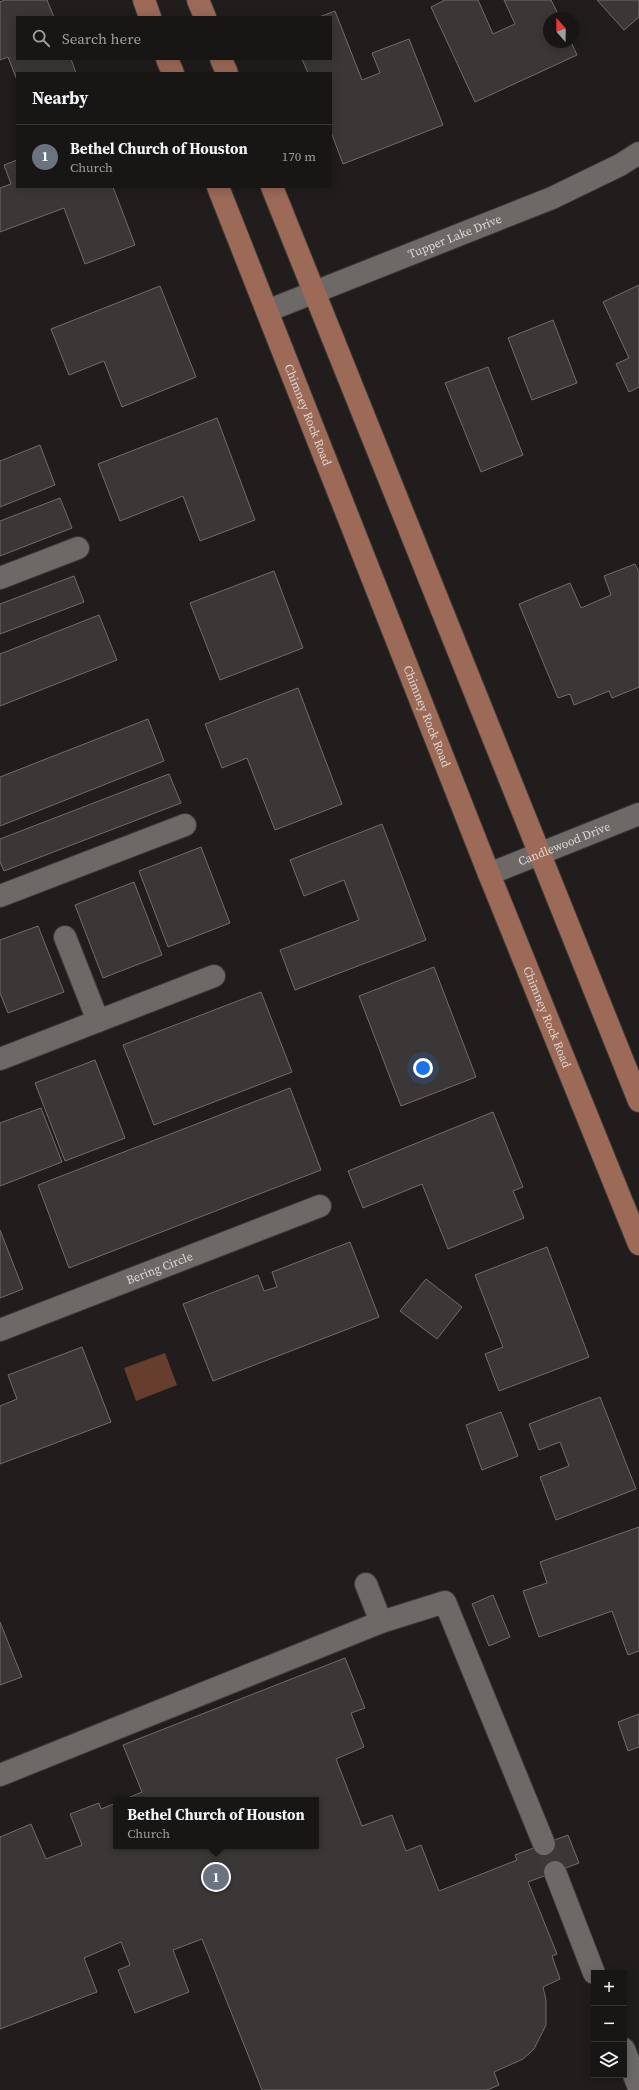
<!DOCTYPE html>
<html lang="en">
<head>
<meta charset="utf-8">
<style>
	body { margin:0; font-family:"Source Serif 4",serif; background:#211f1e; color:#f1f3f6 }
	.controls { position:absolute; right:12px; bottom:12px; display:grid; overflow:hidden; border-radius:0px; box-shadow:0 2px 10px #0003 }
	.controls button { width:36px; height:36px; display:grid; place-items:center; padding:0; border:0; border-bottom:1px solid #363534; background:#181615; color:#f1f3f6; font:20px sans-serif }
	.compass { position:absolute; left:543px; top:12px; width:36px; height:36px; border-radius:50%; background:#181615; box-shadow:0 2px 10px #0003; rotate:339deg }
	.you { position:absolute; left:423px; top:1068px; width:14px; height:14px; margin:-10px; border:3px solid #fff; border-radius:50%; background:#1a73e8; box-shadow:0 0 0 6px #1a73e833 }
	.badge { display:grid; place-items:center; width:26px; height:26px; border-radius:50%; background:#2563eb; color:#fff; font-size:13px; font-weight:700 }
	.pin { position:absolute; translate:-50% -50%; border:2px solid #fff; box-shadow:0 1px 4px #0006 }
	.popup { position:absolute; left:113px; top:1797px; width:206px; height:52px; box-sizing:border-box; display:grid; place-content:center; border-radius:0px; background:#181615; filter:drop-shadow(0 1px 3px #0005); font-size:13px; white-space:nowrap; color:#9f9fa0 }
	.popup b { font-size:15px; color:#f1f3f6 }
	.popup::after { content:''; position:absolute; left:50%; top:100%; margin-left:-8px; border:8px solid transparent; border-top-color:#181615 }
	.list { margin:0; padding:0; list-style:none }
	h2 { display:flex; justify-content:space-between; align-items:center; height:52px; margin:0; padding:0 16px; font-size:17px }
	h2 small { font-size:13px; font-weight:400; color:#9f9fa0 }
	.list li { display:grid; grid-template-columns:26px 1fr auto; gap:12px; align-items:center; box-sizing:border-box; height:64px; padding:0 16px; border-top:1px solid #363534 }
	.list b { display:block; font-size:15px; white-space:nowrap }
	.list p { margin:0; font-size:13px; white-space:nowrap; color:#9f9fa0 }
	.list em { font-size:13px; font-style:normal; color:#9f9fa0 }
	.icon { flex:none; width:22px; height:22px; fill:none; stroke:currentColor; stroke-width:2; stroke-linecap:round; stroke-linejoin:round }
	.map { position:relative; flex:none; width:639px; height:2090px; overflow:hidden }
	.search { position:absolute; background:#181615; box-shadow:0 2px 10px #0003; left:16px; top:16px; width:316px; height:44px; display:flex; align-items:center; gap:10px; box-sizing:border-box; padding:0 14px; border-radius:0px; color:#9f9fa0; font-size:15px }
	.panel { position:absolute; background:#181615; box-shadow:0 2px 10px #0003; left:16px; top:72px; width:316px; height:116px; border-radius:0px }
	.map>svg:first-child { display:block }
	.water { fill:#673d2d }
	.building { fill:#3b3736; stroke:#716d6b }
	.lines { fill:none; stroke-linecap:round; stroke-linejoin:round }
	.minor-tunnel { stroke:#3c3938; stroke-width:22; stroke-dasharray:22 11; stroke-linecap:butt }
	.minor-casing { stroke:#3c3938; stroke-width:24 }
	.major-casing { stroke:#3c3938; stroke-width:24 }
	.minor { stroke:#6d6967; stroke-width:22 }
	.major { stroke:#9c6a56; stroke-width:22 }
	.labels { text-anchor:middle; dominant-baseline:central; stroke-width:3; stroke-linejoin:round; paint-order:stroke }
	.street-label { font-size:12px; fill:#dbd8d7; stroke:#171413 }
</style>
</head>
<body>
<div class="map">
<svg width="639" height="2090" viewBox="0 0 639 2090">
	<rect width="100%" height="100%" fill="#201d1c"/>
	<path class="water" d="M 165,1353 L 177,1385 L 136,1401 L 124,1368 Z"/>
	<path class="building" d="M 5,0 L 47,0 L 54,17 L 17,17 L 17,59 L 71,59 L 76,73 L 17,73 L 17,80 L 8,57 L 0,60 L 0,2 Z
		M 445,0 L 478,0 L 493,34 L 515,24 L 504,0 L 551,0 L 560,18 L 549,18 L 549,42 L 571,42 L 577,55 L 475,102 L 431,7 Z
		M 597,0 L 639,0 L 639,17 L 624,30 Z
		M 335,11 L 362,80 L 380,73 L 372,53 L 409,39 L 443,125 L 343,164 L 331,132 L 331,73 L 308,73 L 302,59 L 331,59 L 331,17 L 319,17 Z
		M 17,160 L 17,187 L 113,187 L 135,245 L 85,264 L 64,208 L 0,232 L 0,188 L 11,184 L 4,165 Z
		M 639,285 L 639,387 L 629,392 L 616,364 L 629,358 L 603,302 Z
		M 160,286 L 196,377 L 122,407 L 104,361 L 69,375 L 51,329 Z
		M 553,320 L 577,383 L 532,400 L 508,338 Z
		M 488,367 L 523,455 L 481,472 L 445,383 Z
		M 217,418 L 255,520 L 200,541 L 183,496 L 120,521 L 98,464 Z
		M 40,445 L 55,485 L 0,507 L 0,461 Z
		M 60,498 L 72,528 L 0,556 L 0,521 Z
		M 635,564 L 639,572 L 639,687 L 612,698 L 609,691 L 574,705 L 570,694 L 558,698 L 519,604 L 570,583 L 581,608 L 611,595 L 604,576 Z
		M 274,571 L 303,648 L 220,680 L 190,603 Z
		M 74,576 L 84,602 L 0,634 L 0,604 Z
		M 99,615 L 117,660 L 0,706 L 0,654 Z
		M 298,688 L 342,804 L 275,830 L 247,758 L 222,768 L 205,724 Z
		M 148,719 L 164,761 L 0,826 L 0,777 Z
		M 169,774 L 181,803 L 4,871 L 0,862 L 0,839 Z
		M 382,824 L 426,940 L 295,990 L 280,950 L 359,920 L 344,880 L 304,896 L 290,860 Z
		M 201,847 L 230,923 L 168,947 L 139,871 Z
		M 134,882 L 162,955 L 103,978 L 75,905 Z
		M 38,926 L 64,992 L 8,1013 L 0,993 L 0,940 Z
		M 434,967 L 476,1077 L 401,1106 L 359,996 Z
		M 261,992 L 292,1072 L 154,1125 L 123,1045 Z
		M 95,1060 L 125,1138 L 65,1161 L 35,1083 Z
		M 290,1088 L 321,1170 L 69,1268 L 38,1185 Z
		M 41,1108 L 62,1162 L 0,1186 L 0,1123 Z
		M 493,1112 L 523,1187 L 513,1191 L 524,1218 L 448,1249 L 422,1184 L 363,1208 L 348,1171 Z
		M 0,1230 L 23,1289 L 0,1298 Z
		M 350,1242 L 379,1317 L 213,1381 L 183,1304 L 258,1275 L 264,1291 L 277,1287 L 272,1272 Z
		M 547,1247 L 589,1357 L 499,1391 L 485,1354 L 503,1347 L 475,1275 Z
		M 426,1279 L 462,1307 L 437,1339 L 400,1311 Z
		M 82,1347 L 111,1422 L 0,1464 L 0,1406 L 17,1399 L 8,1375 Z
		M 600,1397 L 636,1489 L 556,1520 L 540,1477 L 569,1466 L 560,1442 L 539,1450 L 529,1424 Z
		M 501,1412 L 518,1456 L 482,1470 L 466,1425 Z
		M 639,1527 L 639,1651 L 628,1655 L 612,1611 L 539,1637 L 523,1591 L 547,1583 L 540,1562 Z
		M 493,1595 L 510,1637 L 489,1646 L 472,1604 Z
		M 0,1622 L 22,1677 L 0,1685 Z
		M 345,1658 L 365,1708 L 351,1713 L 364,1747 L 336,1759 L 362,1826 L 392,1815 L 406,1851 L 421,1845 L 439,1891 L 517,1860 L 515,1855 L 568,1835 L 579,1863 L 528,1882 L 557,1954 L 552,1956 L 560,1979 L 543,1987 L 546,2000 L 546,2025 L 534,2049 L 523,2059 L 494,2072 L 499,2085 L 487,2090 L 262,2090 L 202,1939 L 173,1950 L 189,1992 L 135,2013 L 118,1970 L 130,1965 L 121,1942 L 84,1958 L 97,1992 L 0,2029 L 0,1837 L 31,1824 L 46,1859 L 82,1845 L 70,1814 L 99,1803 L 101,1809 L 116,1803 L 116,1846 L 316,1846 L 316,1800 L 123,1800 L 142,1792 L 123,1745 Z
		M 639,1714 L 639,1747 L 628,1751 L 618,1722 Z"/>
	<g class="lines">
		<path class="minor-tunnel" d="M 544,1844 L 555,1872"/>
		<defs>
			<g id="minor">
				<path id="s1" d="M 267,311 L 552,198 L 620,165 L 639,153"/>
				<path d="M 0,578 L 78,548"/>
				<path id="s2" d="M 489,874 L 639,814"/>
				<path d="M 0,896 L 185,825"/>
				<path d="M 65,937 L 98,1021"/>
				<path d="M 0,1059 L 214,976"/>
				<path id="s3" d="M 0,1330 L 320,1206"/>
				<path d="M 366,1584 L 381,1622 L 445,1602 L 544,1844"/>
				<path d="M 0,1775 L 381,1622"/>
				<path d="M 555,1872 L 594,1973"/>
				<path d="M 624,2049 L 639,2088"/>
			</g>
			<g id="major">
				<path d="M 144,0 L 150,17"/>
				<path d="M 198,0 L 205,17"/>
				<path d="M 167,59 L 173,73"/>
				<path d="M 221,59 L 227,73"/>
				<path id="s4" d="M 218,187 L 489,874 L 639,1244"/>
				<path d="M 272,187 L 639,1101"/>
			</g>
		</defs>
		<use href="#minor" class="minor-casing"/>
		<use href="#major" class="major-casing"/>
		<use href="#minor" class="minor"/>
		<use href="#major" class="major"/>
	</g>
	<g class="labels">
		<g class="street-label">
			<text stroke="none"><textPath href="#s1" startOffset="202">Tupper Lake Drive</textPath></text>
			<text stroke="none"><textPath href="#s4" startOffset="245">Chimney Rock Road</textPath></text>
			<text stroke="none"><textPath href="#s4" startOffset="569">Chimney Rock Road</textPath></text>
			<text stroke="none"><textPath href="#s2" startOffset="81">Candlewood Drive</textPath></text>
			<text stroke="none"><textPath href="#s4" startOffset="893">Chimney Rock Road</textPath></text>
			<text stroke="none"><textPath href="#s3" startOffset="171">Bering Circle</textPath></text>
		</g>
	</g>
</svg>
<div class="controls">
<button>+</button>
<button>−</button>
<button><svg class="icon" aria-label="layers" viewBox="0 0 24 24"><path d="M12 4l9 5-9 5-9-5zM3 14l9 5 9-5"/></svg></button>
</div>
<svg class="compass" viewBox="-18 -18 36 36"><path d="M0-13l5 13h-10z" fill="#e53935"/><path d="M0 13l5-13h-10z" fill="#9f9fa0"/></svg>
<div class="you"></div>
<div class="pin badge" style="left:216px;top:1877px;background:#6b7280">1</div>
<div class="popup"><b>Bethel Church of Houston</b>Church</div>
<div class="search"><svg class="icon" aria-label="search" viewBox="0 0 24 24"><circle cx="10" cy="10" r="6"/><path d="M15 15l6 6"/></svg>Search here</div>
<section class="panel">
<h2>Nearby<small></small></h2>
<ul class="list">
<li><span class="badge" style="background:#6b7280">1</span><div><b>Bethel Church of Houston</b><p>Church</p></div><em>170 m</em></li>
</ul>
</section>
</div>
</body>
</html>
